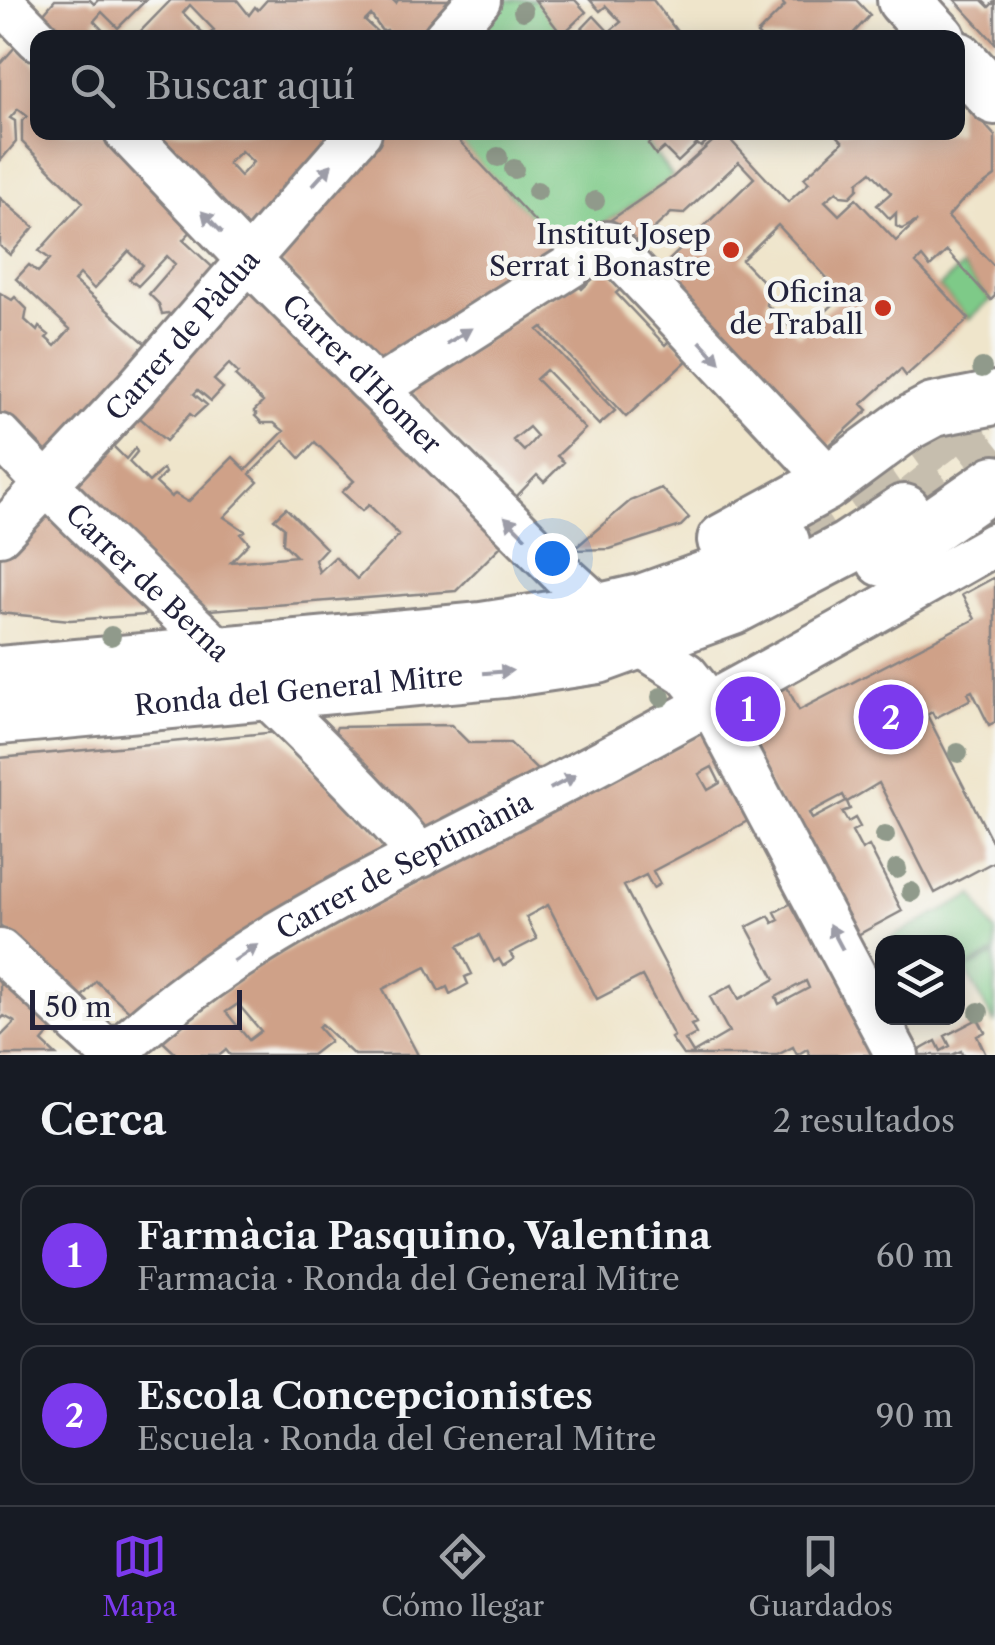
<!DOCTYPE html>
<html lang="es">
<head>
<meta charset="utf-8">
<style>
	body { margin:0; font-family:"Libre Caslon Text",serif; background:#20242c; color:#f1f3f6 }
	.controls { position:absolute; right:30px; bottom:30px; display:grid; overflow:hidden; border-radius:20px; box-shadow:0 5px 25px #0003 }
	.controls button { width:90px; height:90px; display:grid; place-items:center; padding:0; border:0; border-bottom:2px solid #363941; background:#171b24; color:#f1f3f6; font:50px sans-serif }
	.scale { position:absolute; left:30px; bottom:25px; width:212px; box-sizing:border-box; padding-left:10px; border:5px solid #22223b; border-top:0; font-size:28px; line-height:35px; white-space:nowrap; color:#22223b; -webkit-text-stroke:8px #f6f6f2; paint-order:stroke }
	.you { position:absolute; left:552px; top:558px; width:35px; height:35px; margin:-25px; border:8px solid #fff; border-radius:50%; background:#1a73e8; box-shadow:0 0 0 15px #1a73e833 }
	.badge { display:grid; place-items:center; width:65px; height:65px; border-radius:50%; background:#7c3aed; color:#fff; font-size:32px; font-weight:700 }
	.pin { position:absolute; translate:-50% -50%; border:5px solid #fff; box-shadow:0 2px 10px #0006 }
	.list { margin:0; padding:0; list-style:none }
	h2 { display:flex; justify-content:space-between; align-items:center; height:130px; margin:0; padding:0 40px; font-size:42px }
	h2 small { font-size:32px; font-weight:400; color:#9ea1a6 }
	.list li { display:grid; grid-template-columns:65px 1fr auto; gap:30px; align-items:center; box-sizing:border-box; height:140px; margin:0 20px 20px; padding:0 20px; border:2px solid #363941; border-radius:20px }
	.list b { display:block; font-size:38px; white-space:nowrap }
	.list p { margin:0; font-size:32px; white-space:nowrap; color:#9ea1a6 }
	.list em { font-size:32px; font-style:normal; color:#9ea1a6 }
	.icon { flex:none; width:55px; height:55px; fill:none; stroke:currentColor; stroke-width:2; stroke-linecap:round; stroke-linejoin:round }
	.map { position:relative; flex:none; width:995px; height:1055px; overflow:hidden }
	.search { position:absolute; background:#171b24; box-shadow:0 5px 25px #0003; left:30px; right:30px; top:30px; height:110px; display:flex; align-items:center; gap:25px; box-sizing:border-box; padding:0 35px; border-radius:20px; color:#9ea1a6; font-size:38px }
	.sheet { height:450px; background:#171b24 }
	nav { display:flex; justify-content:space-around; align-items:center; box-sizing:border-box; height:140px; border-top:2px solid #363941; background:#171b24; font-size:28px; color:#9ea1a6 }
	nav a { display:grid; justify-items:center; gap:5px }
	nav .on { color:#7c3aed }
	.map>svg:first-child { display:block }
	.green { fill:#7eca88; stroke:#507662; stroke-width:2.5 }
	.building { fill:#cfa188; fill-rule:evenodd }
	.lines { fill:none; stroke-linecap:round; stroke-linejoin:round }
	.major-tunnel { stroke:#c6beae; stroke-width:52; stroke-dasharray:52 26; stroke-linecap:butt }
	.minor-casing { stroke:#888483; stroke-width:48 }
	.major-casing { stroke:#888483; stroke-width:58 }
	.minor { stroke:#fff; stroke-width:42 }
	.major { stroke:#fff; stroke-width:52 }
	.tree { fill:#909a8b }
	.oneway { fill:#9c9ca7 }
	.poi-dot { fill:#c8321e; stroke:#f6f6f2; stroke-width:4 }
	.labels { text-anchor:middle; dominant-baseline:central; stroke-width:9; stroke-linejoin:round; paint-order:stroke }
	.poi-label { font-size:28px; fill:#22223b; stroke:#f6f6f2; text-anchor:end }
	.street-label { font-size:28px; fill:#22223b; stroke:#f6f6f2 }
</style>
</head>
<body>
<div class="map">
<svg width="995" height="1055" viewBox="0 0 995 1055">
	<rect width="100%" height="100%" fill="#f6f6f2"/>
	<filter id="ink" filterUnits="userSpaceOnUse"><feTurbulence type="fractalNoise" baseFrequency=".01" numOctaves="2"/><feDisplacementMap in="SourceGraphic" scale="20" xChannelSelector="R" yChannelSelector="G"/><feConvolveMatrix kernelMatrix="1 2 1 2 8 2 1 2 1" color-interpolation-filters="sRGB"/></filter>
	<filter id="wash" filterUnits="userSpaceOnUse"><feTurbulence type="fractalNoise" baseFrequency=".0048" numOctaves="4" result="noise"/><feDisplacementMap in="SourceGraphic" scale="40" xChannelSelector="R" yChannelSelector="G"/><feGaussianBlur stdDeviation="2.25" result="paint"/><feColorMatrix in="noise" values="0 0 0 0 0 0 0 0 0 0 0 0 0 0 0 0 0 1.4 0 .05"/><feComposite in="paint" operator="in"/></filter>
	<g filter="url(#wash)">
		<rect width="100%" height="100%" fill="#efe5cb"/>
		<path class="green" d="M 496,0 L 536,0 L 565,37 L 463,38 Z
			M 451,133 L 639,133 L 673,177 L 563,252 Z
			M 961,267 L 991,300 L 969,319 L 939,287 Z
			M 974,895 L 995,933 L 995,952 L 958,972 L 958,942 L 883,942 Z
			M 995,955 L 995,1022 L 994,1023 L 966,970 Z"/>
		<g id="blocks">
			<path class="building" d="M 55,0 L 90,0 L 94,4 L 98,0 L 146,0 L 118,28 L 102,12 L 94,21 L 110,38 L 55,38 L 38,20 Z
				M 171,0 L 237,0 L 249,15 L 255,7 L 258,10 L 267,0 L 393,0 L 396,3 L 398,0 L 464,0 L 431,38 L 392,38 L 387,30 L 382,31 L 371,15 L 365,21 L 384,38 L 289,38 L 281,31 L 275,38 L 134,38 ZM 190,5 L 214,30 L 207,37 L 183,13 Z
				M 535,0 L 575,0 L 586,12 L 562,35 Z
				M 590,0 L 653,0 L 682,38 L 573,38 L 594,16 L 609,32 L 621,22 L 606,6 L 600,11 Z
				M 780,0 L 856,0 L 870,15 L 849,38 L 761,38 L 757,34 L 785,6 Z
				M 955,0 L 982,0 L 989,7 L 995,1 L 995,43 Z
				M 16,46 L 38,67 L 38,132 L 103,132 L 196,226 L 183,240 L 220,274 L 178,323 L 168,313 L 162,314 L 159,304 L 149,294 L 175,264 L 167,256 L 138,286 L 129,279 L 143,265 L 129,251 L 94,289 L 80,274 L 74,281 L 154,351 L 50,464 L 0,412 L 0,293 L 12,300 L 15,297 L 27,309 L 25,320 L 37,331 L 39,327 L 49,335 L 46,338 L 55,346 L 70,329 L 16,279 L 29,265 L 38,272 L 50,259 L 39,251 L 83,202 L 22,142 L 22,121 L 27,116 L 18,109 L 10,118 L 15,121 L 16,142 L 0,161 L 0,64 Z
				M 958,95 L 995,136 L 995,176 L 963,200 L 948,217 L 995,267 L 995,296 L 991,300 L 947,251 L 930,267 L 922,257 L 916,263 L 969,319 L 906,376 L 901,369 L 862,404 L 868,410 L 823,451 L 605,224 L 673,177 L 723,132 L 788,202 L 809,183 L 804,178 L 843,142 L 834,132 L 958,132 ZM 739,162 L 754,178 L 661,268 L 635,246 L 671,213 L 683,214 ZM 871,172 L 891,193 L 877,205 L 890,219 L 896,213 L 896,226 L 902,229 L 917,221 L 896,241 L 856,199 L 839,215 L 825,201 L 837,191 L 841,196 L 850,197 L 858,189 L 858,182 ZM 778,225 L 840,292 L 834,298 L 837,301 L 799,336 L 766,304 L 770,294 L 768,287 L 742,260 Z
				M 150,132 L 347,132 L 262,227 L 245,227 ZM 241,151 L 253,162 L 240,176 L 228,163 Z
				M 379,132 L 451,132 L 563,252 L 386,369 L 271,254 Z
				M 660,132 L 716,132 L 701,147 L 697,144 L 678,162 L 664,148 L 656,155 L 648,144 Z
				M 0,198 L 34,227 L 10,255 L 0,246 Z
				M 606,266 L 624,286 L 616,293 L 665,345 L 672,338 L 691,357 L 626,417 L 542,327 L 538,330 L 615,411 L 599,425 L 546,370 L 536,379 L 585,429 L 557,456 L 564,462 L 544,482 L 537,475 L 515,498 L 408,390 L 575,282 L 582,289 ZM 529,427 L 537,436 L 524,451 L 513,440 Z
				M 248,279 L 509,538 L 456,591 L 197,611 L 69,483 L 107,440 L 126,459 L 135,448 L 137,452 L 129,462 L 149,482 L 163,469 L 165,473 L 156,483 L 171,497 L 175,494 L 188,502 L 233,457 L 246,470 L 284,431 L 274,423 L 262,423 L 255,416 L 257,414 L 254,411 L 263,402 L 235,376 L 238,373 L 229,364 L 214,380 L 223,388 L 211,401 L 198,390 L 194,394 L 207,405 L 194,417 L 190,414 L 166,441 L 132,411 ZM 284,440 L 300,458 L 315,442 L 354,481 L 342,492 L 362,511 L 369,505 L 399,535 L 357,579 L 335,557 L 319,572 L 315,560 L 326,548 L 286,508 L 274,519 L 284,527 L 283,543 L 296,556 L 231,562 L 249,543 L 241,534 L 245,531 L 224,517 L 258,482 L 250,474 Z
				M 661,488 L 689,518 L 681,526 L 610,549 L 573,550 L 630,501 Z
				M 45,497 L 147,597 L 145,615 L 70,620 L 0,613 L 0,546 Z
				M 995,577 L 995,722 L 989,725 L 972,691 L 968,693 L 971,699 L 935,718 L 932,712 L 927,715 L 995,847 L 995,861 L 935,893 L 879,783 L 847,802 L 850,809 L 842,812 L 848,822 L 855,818 L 860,827 L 852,831 L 862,850 L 869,846 L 902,911 L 850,939 L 732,717 L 787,687 L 799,710 L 975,619 L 962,595 ZM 843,795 L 846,801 L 812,819 L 809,813 Z
				M 451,725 L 469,743 L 510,743 L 546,779 L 427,841 L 329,743 L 337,727 Z
				M 710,729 L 757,816 L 653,871 L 660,884 L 653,888 L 646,875 L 624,886 L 696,1023 L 691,1025 L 696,1034 L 685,1040 L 693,1053 L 729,1032 L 710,997 L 732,985 L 739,999 L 775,979 L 747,927 L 769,916 L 773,923 L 779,920 L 775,912 L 801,898 L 881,1055 L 810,1055 L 807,1049 L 797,1055 L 793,1047 L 777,1055 L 683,1055 L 671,1038 L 674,1036 L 642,976 L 597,999 L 548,905 L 526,917 L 537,939 L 510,953 L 514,959 L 503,966 L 499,959 L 494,962 L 480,935 L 458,946 L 472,974 L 465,977 L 468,984 L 450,994 L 447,987 L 439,991 L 426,967 L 383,989 L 418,1055 L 354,1055 L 321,1024 L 318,1027 L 330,1041 L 312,1055 L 230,1055 L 226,1050 L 220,1055 L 177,1055 L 161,1040 L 259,965 ZM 712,767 L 720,783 L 708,790 L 699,774 ZM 806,981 L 809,988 L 779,1004 L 776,997 ZM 238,1004 L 261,1031 L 249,1040 L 226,1012 Z
				M 277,732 L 401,855 L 136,1017 L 96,981 L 80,999 L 0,926 L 0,758 Z
				M 0,972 L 58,1023 L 42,1042 L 56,1055 L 0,1055 L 0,1033 L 2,1035 L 15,1022 L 4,1016 L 0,1020 Z
				M 978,1019 L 985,1032 L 977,1036 L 986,1055 L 962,1055 L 961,1051 L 952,1055 L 911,1055 L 936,1041 L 941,1051 L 950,1046 L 945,1036 Z"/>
		</g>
	</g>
	<g filter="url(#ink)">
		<use href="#blocks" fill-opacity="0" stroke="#888483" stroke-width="2.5"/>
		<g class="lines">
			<path class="major-tunnel" d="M 904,511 L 993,440
				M 783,542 C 857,497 928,449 995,393"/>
			<defs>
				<g id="minor">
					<path d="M 0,0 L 38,39"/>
					<path d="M 445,38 L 479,0"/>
					<path id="s1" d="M 126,132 L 247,259 L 561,573 L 639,644 L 686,674 L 711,705 L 897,1055"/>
					<path d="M 377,389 L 607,243 L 817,466 L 823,486"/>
					<path id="s2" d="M 0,436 C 136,581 291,707 421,856"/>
					<path id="s3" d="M 0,534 L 134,391 L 360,132"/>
					<path d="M 0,951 L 112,1055"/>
					<path id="s4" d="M 114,1055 C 234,939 392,872 538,795 C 692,715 844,630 995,544"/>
				</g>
				<g id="major">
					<path d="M 904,0 L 939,38"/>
					<path d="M 958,58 L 995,98"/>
					<path d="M 724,540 L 823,486 L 907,424 L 933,410 L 995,398"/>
					<path d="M 883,560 L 995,482"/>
					<path d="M 0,673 L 482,629 L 600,610 L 644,600 L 708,577 L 783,542"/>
					<path id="s5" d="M 0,718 L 504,671 L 598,657 L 733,608 L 848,548 L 904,511"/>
				</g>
			</defs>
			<use href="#minor" class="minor-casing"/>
			<use href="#major" class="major-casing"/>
			<use href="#minor" class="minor"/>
			<use href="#major" class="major"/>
		</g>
		<g class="tree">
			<circle cx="523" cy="11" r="10"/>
			<circle cx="498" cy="157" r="10"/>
			<circle cx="514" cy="169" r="10"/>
			<circle cx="537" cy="191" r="10"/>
			<circle cx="595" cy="201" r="10"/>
			<circle cx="982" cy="368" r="10"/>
			<circle cx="111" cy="636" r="10"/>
			<circle cx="661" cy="697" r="10"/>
			<circle cx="958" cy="753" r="10"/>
			<circle cx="885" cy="835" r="10"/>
			<circle cx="897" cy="869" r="10"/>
			<circle cx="911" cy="892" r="10"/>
			<circle cx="979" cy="1012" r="10"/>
		</g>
		<defs><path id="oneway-solid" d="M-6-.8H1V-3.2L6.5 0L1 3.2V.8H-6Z" transform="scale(2.5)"/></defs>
		<g class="oneway">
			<use href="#oneway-solid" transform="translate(322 175) rotate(-48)"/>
			<use href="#oneway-solid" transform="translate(212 222) rotate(-134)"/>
			<use href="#oneway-solid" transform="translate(459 336) rotate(-32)"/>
			<use href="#oneway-solid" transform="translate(710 352) rotate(47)"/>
			<use href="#oneway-solid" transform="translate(515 527) rotate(-135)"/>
			<use href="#oneway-solid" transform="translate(498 672) rotate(-5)"/>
			<use href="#oneway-solid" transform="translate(563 782) rotate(-28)"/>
			<use href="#oneway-solid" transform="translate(836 937) rotate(-118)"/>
			<use href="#oneway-solid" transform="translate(246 953) rotate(-34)"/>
		</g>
	</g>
	<g class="poi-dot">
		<circle cx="731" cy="250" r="10"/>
		<circle cx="883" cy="308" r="10"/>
	</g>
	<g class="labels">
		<g class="poi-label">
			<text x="711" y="234">Institut Josep<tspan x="711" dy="32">Serrat i Bonastre</tspan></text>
			<text x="863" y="292">Oficina<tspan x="863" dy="32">de Traball</tspan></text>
		</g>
		<g class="street-label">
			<text stroke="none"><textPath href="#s3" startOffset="270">Carrer de Pàdua</textPath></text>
			<text stroke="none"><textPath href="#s1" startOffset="338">Carrer d'Homer</textPath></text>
			<text stroke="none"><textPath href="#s2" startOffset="208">Carrer de Berna</textPath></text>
			<text stroke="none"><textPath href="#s5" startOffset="300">Ronda del General Mitre</textPath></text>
			<text stroke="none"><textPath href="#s4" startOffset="348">Carrer de Septimània</textPath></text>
		</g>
	</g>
</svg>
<div class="controls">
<button><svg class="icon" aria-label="layers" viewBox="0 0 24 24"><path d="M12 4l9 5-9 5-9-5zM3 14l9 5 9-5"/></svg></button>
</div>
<div class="scale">50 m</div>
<div class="you"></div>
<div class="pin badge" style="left:748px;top:709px">1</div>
<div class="pin badge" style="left:891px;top:717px">2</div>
<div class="search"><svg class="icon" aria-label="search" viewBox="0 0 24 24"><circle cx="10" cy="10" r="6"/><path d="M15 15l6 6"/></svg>Buscar aquí</div>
</div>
<section class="sheet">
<h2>Cerca<small>2 resultados</small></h2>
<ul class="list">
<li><span class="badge">1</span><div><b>Farmàcia Pasquino, Valentina</b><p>Farmacia · Ronda del General Mitre</p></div><em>60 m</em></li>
<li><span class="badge">2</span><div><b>Escola Concepcionistes</b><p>Escuela · Ronda del General Mitre</p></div><em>90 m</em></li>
</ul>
</section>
<nav>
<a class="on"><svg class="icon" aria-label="map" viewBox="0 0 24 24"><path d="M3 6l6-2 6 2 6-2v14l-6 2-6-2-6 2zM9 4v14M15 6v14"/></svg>Mapa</a>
<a><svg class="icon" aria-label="directions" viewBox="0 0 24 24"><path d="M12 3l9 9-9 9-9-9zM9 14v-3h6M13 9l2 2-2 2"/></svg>Cómo llegar</a>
<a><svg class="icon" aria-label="saved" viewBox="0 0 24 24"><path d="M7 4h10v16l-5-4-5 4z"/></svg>Guardados</a>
</nav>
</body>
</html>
